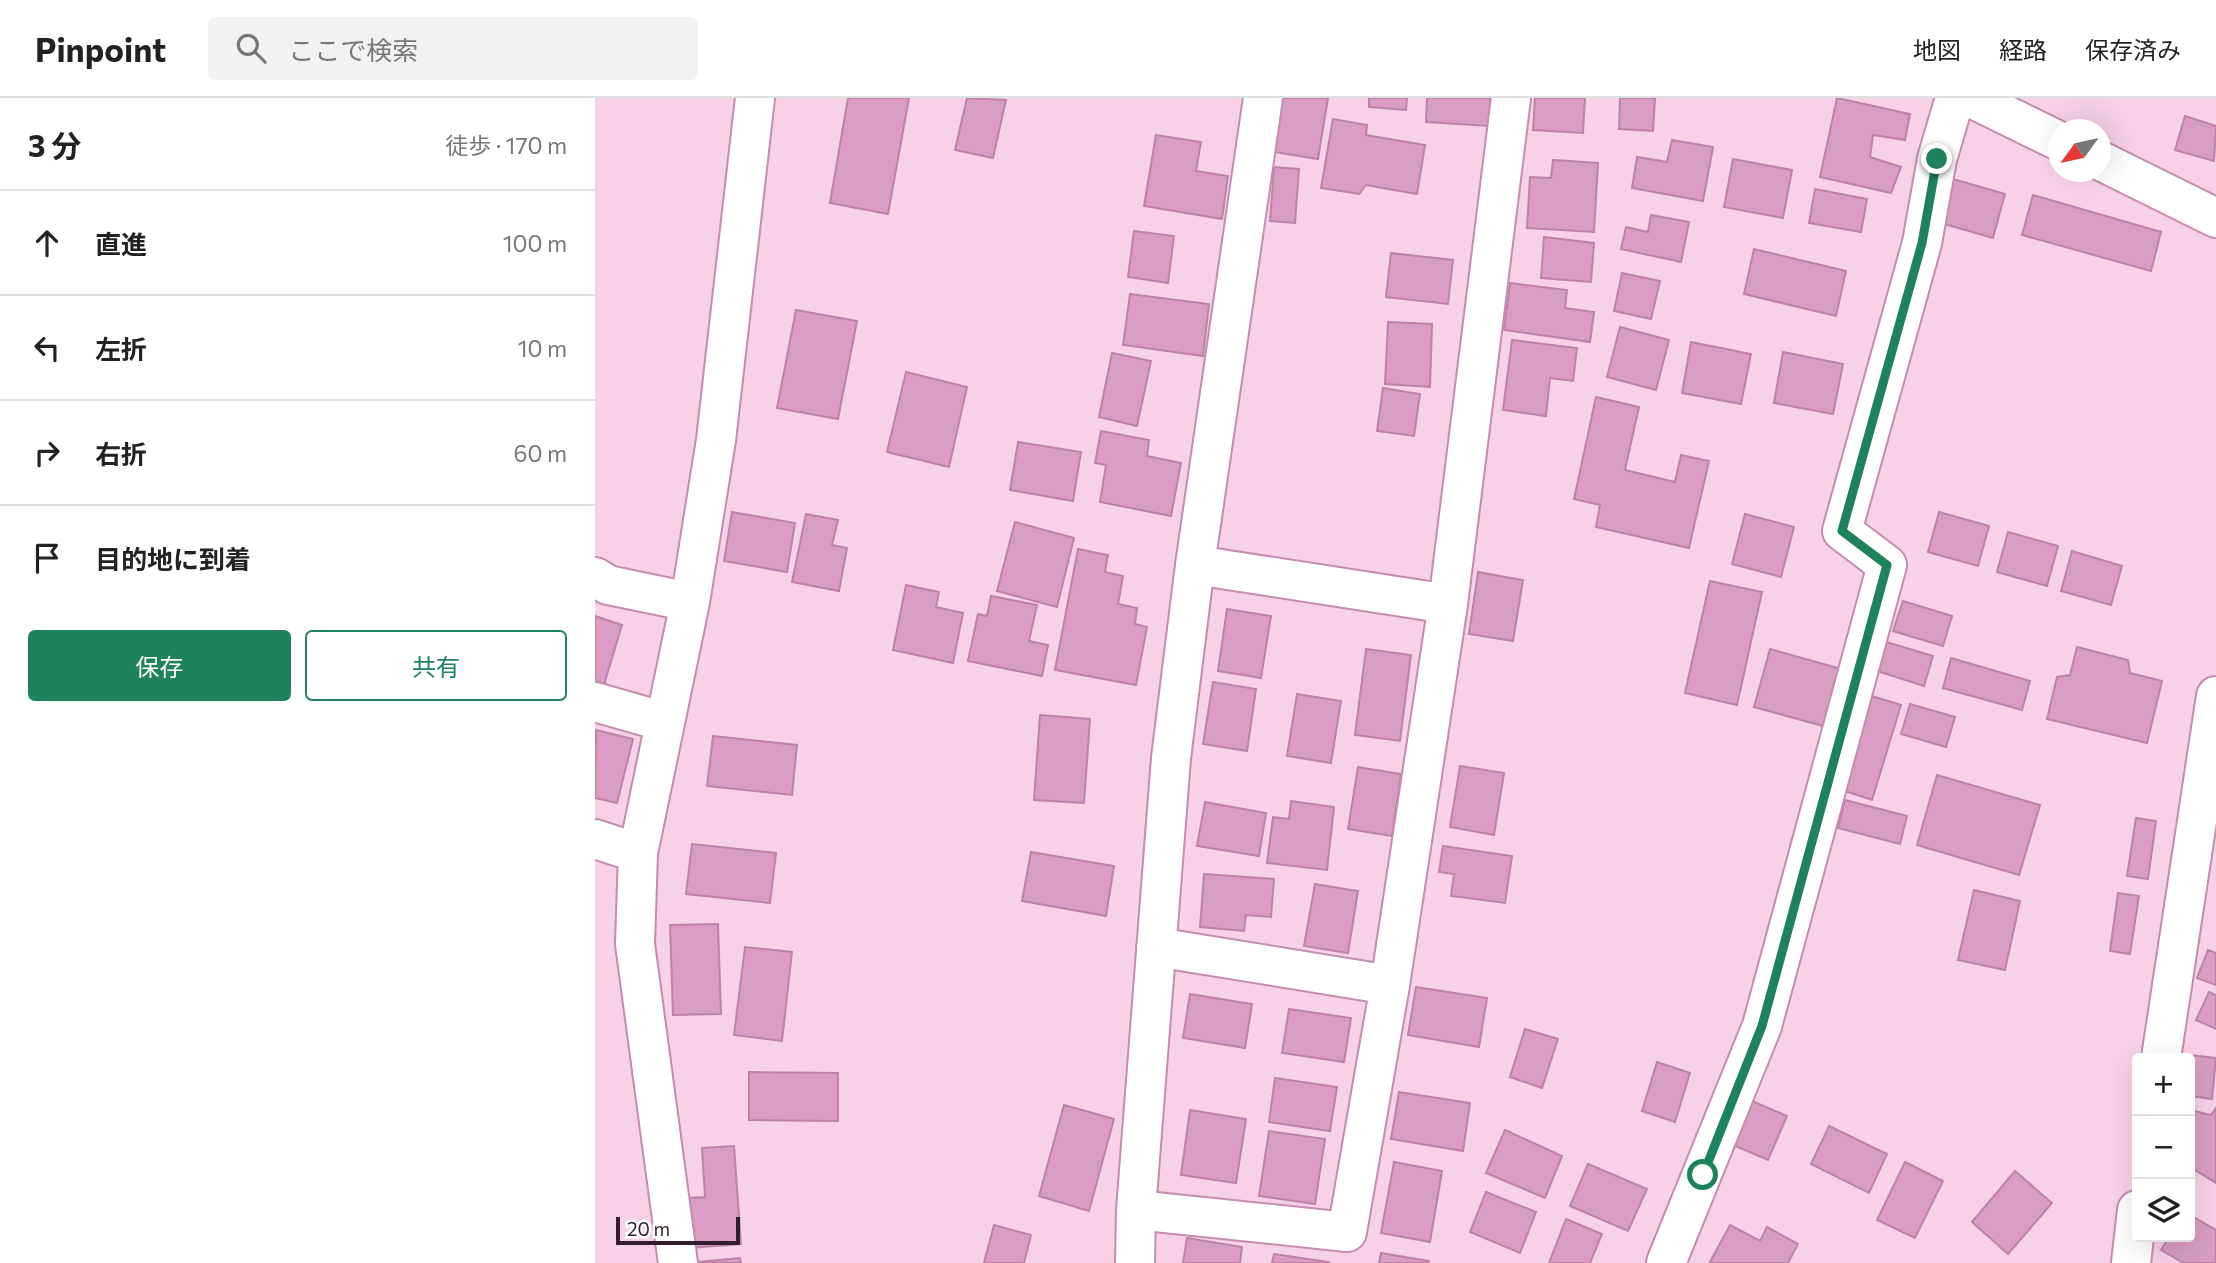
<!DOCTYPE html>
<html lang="ja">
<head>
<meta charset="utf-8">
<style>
	body { margin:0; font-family:Commissioner,"Noto Sans JP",sans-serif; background:#f2f2f2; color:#222 }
	.controls { position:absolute; right:21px; bottom:21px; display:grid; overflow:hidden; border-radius:7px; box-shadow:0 7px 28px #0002 }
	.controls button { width:63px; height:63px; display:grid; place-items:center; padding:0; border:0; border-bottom:2px solid #e0e0e0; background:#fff; color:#222; font:35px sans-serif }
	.compass { position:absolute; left:1453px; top:21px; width:63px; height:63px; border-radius:50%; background:#fff; box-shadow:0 7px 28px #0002; rotate:237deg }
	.scale { position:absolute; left:21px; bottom:18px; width:124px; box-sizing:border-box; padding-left:7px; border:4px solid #331c2b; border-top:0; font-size:19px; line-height:24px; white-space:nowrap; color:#331c2b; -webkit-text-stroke:5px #fff; paint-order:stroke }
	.stop { position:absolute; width:21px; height:21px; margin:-16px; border:5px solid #1e835d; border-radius:50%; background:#fff }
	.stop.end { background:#1e835d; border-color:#fff; box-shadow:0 2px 7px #0008 }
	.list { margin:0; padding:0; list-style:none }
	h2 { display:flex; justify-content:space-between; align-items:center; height:91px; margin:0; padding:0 28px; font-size:30px }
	h2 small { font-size:23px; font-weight:400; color:#767676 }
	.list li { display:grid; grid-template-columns:46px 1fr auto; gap:21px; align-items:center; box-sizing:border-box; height:105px; padding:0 28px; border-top:2px solid #e0e0e0 }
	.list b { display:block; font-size:26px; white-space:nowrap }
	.list em { font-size:23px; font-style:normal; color:#767676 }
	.actions { display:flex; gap:14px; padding:21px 28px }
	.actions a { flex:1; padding:16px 0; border:2px solid #1e835d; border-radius:7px; text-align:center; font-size:24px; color:#1e835d }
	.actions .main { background:#1e835d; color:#fff }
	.icon { flex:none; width:38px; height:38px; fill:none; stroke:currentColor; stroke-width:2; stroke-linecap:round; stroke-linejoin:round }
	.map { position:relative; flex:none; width:1621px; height:1165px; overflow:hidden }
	header { display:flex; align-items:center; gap:42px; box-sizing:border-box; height:98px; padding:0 35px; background:#fff; border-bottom:2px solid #e0e0e0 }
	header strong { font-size:33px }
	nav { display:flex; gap:38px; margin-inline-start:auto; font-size:24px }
	.search { width:490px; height:63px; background:#f2f2f2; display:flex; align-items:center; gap:18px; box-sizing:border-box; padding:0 24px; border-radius:7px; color:#767676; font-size:26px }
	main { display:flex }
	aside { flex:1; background:#fff }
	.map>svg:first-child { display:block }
	.building { fill:#d89dc0; stroke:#bd83a6; stroke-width:2 }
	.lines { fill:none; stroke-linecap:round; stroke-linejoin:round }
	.minor-casing { stroke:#c68caf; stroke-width:42 }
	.tertiary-casing { stroke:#c68caf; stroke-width:42 }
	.minor { stroke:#fff; stroke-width:38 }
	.tertiary { stroke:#fff; stroke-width:38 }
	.route { stroke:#1e835d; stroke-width:9 }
</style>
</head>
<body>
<header>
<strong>Pinpoint</strong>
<div class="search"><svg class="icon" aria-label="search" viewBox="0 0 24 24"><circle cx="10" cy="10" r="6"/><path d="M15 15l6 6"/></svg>ここで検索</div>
<nav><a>地図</a><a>経路</a><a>保存済み</a></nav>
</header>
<main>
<aside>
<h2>3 分<small>徒歩 · 170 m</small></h2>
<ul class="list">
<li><svg class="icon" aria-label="ahead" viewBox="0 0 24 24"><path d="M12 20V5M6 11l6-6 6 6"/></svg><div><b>直進</b></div><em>100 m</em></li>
<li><svg class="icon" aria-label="left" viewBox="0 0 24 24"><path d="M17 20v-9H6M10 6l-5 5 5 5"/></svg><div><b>左折</b></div><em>10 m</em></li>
<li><svg class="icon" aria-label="right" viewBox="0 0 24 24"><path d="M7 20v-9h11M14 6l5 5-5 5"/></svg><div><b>右折</b></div><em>60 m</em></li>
<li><svg class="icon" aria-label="arrive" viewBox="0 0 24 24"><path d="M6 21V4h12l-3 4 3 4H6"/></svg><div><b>目的地に到着</b></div></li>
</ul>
<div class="actions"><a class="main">保存</a><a>共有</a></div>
</aside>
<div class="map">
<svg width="1621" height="1165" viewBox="0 0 1621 1165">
	<rect width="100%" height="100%" fill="#f7d2e7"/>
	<path class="building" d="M 253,0 L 314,0 L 293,116 L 235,105 Z
		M 372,0 L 411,2 L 398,60 L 360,52 Z
		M 688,0 L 733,0 L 723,61 L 679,54 Z
		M 774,0 L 812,0 L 811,12 L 774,9 Z
		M 832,0 L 896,0 L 894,28 L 831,24 Z
		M 940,0 L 990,0 L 988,35 L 938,32 Z
		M 1025,0 L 1060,0 L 1058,33 L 1024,31 Z
		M 1242,0 L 1315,16 L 1310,42 L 1278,37 L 1275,59 L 1306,69 L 1296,95 L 1225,79 Z
		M 1590,18 L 1621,28 L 1619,63 L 1580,52 Z
		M 738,21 L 772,27 L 771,37 L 830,47 L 822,96 L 771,87 L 764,96 L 726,90 Z
		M 561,37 L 606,44 L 601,73 L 633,78 L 627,121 L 549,108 Z
		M 1077,42 L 1118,49 L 1108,103 L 1037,90 L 1042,59 L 1072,64 Z
		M 1138,61 L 1197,72 L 1188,120 L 1129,109 Z
		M 958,62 L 1003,65 L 999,134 L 932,130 L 935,79 L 956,80 Z
		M 679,69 L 704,71 L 700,125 L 675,123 Z
		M 1358,81 L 1410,96 L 1398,140 L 1346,125 Z
		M 1220,91 L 1272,101 L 1266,134 L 1214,125 Z
		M 1438,97 L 1566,134 L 1556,173 L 1427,137 Z
		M 1056,117 L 1094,124 L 1086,164 L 1026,151 L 1031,129 L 1053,134 Z
		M 539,133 L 579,138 L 573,185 L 533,179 Z
		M 949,139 L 999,145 L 996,184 L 946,180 Z
		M 1159,151 L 1251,173 L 1241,218 L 1149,196 Z
		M 796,155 L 858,162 L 853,206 L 791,199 Z
		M 1027,175 L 1065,183 L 1056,221 L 1019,213 Z
		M 915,185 L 972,192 L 970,210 L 999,214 L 995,244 L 909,232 Z
		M 535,196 L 614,206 L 608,258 L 528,247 Z
		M 201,212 L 262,223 L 243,321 L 182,310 Z
		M 793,224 L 837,226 L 835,289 L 790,286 Z
		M 1025,229 L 1074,242 L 1061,292 L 1012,279 Z
		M 917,242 L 982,250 L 978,283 L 955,280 L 951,318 L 908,312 Z
		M 1096,244 L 1156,256 L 1146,306 L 1087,295 Z
		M 1188,254 L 1248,266 L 1238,316 L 1179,305 Z
		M 517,255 L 556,263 L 542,328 L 504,319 Z
		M 311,274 L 372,289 L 354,369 L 292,354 Z
		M 788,290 L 825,296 L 819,338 L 782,333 Z
		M 1001,299 L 1044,309 L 1030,372 L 1080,384 L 1086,357 L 1114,363 L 1094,450 L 1001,429 L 1005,407 L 979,401 Z
		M 506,333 L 554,342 L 552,358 L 586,365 L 576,418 L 505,404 L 511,367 L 500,365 Z
		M 423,344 L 486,354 L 478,403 L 415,392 Z
		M 137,414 L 200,425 L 192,474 L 129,463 Z
		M 1344,414 L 1394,428 L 1383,468 L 1333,454 Z
		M 211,416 L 243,422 L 237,447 L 252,450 L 244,493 L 197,484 Z
		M 1150,416 L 1199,429 L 1186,479 L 1137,466 Z
		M 420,424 L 479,440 L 462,509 L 402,493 Z
		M 1413,434 L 1463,448 L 1452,488 L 1402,474 Z
		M 483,451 L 513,457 L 510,474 L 528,478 L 523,506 L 542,510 L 540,526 L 552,529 L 541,587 L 460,572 Z
		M 1477,453 L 1527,468 L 1516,507 L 1466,493 Z
		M 883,474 L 928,482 L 918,543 L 874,536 Z
		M 1115,483 L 1167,494 L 1142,607 L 1090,595 Z
		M 311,487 L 344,494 L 341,509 L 368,515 L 358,565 L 298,552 Z
		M 396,498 L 442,507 L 434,543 L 453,547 L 447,578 L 373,563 L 383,516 L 392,518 Z
		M 1308,503 L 1357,518 L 1348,548 L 1298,533 Z
		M 632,511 L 676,518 L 666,580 L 623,573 Z
		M 0,518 L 27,527 L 8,590 L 0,588 Z
		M 1288,543 L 1338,558 L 1329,588 L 1279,572 Z
		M 1482,549 L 1533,562 L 1535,575 L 1567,583 L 1552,645 L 1452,621 L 1462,579 L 1475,577 Z
		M 771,551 L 816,557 L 805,643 L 760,637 Z
		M 1175,551 L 1250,572 L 1235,630 L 1159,609 Z
		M 1356,560 L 1435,583 L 1427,612 L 1348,590 Z
		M 618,584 L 661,591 L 652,653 L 608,646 Z
		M 702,596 L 746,603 L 736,665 L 692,658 Z
		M 1277,598 L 1306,607 L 1277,702 L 1247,692 Z
		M 1315,606 L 1360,619 L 1351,649 L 1306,636 Z
		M 445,617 L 495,621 L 489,705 L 439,702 Z
		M 1,632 L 38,641 L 22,705 L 0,700 Z
		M 118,638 L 202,647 L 197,697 L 112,688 Z
		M 865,668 L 909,675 L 899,737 L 855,729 Z
		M 763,669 L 806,676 L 797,738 L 753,731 Z
		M 1342,677 L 1445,707 L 1424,777 L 1322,747 Z
		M 1250,702 L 1312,718 L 1305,746 L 1243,730 Z
		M 696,703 L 739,709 L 732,772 L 672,765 L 678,719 L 694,721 Z
		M 610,704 L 671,715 L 664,758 L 602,748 Z
		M 1541,720 L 1561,723 L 1553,781 L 1532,778 Z
		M 97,746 L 181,755 L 175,805 L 91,796 Z
		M 848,748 L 917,758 L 910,805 L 856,798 L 859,776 L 844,774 Z
		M 436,754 L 519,768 L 511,818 L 427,803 Z
		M 609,776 L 679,781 L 676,819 L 651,817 L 649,833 L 605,829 Z
		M 720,786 L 763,793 L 753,855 L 709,848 Z
		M 1379,792 L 1425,803 L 1410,872 L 1363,862 Z
		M 1523,795 L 1544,798 L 1535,856 L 1515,853 Z
		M 123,826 L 126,916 L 78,917 L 75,827 Z
		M 150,849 L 197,854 L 187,943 L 139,937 Z
		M 1613,852 L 1621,855 L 1621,887 L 1602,880 Z
		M 821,889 L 892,900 L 884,949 L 813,937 Z
		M 1614,894 L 1621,897 L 1621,931 L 1601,922 Z
		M 595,896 L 657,906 L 650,950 L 588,940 Z
		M 694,911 L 756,920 L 749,964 L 687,955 Z
		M 930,931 L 963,941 L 947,990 L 915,979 Z
		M 1585,956 L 1621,960 L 1617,1001 L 1595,998 L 1595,960 L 1584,960 Z
		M 1062,964 L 1095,975 L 1080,1024 L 1047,1013 Z
		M 154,974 L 243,975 L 243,1023 L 154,1022 Z
		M 680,980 L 742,989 L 735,1033 L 674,1024 Z
		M 804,994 L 875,1005 L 868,1053 L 796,1041 Z
		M 1150,1000 L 1192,1018 L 1173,1062 L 1131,1044 Z
		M 469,1007 L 519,1021 L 494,1113 L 444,1098 Z
		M 1621,1010 L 1621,1085 L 1595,1069 L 1595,1012 L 1616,1017 Z
		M 595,1012 L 651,1021 L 641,1085 L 586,1077 Z
		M 1234,1028 L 1292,1056 L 1274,1095 L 1216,1066 Z
		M 910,1032 L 967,1058 L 950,1100 L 891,1075 Z
		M 674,1033 L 730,1041 L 720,1106 L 664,1098 Z
		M 139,1048 L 146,1146 L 96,1150 L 93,1100 L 110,1099 L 107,1050 Z
		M 799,1064 L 847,1073 L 835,1144 L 786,1135 Z
		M 1310,1064 L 1348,1083 L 1320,1140 L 1282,1122 Z
		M 993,1066 L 1052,1091 L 1033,1133 L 975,1108 Z
		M 1420,1073 L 1457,1105 L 1413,1156 L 1377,1124 Z
		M 891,1094 L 941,1114 L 925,1155 L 875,1134 Z
		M 1595,1117 L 1621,1132 L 1621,1165 L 1589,1165 L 1566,1152 L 1574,1139 L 1595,1139 Z
		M 971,1121 L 1007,1136 L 995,1165 L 954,1165 Z
		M 399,1127 L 436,1137 L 429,1165 L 389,1165 Z
		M 1135,1127 L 1165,1143 L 1172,1129 L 1203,1146 L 1193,1165 L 1118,1165 L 1115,1164 Z
		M 592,1140 L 647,1149 L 645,1165 L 588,1165 Z
		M 786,1155 L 834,1163 L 833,1165 L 784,1165 Z
		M 679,1156 L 734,1164 L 734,1165 L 677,1165 Z
		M 145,1160 L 146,1165 L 102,1164 Z"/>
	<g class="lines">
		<defs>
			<path id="minor" d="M 600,467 L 853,506
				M 0,479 L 13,487 L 95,504
				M 0,604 L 70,624
				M 0,741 L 43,755
				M 561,849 L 795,887
				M 1566,960 L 1621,598
				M 541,1112 L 752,1134 L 795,887 L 853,506 L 916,0
				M 83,1165 L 40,846 L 43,755 L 95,504 L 121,342 L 160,0
				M 540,1165 L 541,1112 L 576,660 L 600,467 L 668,0
				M 1071,1165 L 1167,928 L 1292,467 L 1247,433 L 1327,145 L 1342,61 L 1360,0
				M 1536,1165 L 1542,1112"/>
			<path id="tertiary" d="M 1376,0 L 1464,43
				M 1506,63 L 1621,120"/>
		</defs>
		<use href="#minor" class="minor-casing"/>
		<use href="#tertiary" class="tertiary-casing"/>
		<use href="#minor" class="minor"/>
		<use href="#tertiary" class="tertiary"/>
	</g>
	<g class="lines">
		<path class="route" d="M 1108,1077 L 1167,928 L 1292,467 L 1247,433 L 1327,145 L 1342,61"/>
	</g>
</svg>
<div class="controls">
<button>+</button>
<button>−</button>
<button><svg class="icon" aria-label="layers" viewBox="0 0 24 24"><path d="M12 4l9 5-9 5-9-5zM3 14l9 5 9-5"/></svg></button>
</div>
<svg class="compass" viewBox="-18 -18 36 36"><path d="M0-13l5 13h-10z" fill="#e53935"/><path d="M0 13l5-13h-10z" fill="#767676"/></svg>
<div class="scale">20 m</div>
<div class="stop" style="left:1108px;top:1077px"></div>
<div class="stop end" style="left:1342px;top:61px"></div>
</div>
</main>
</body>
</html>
